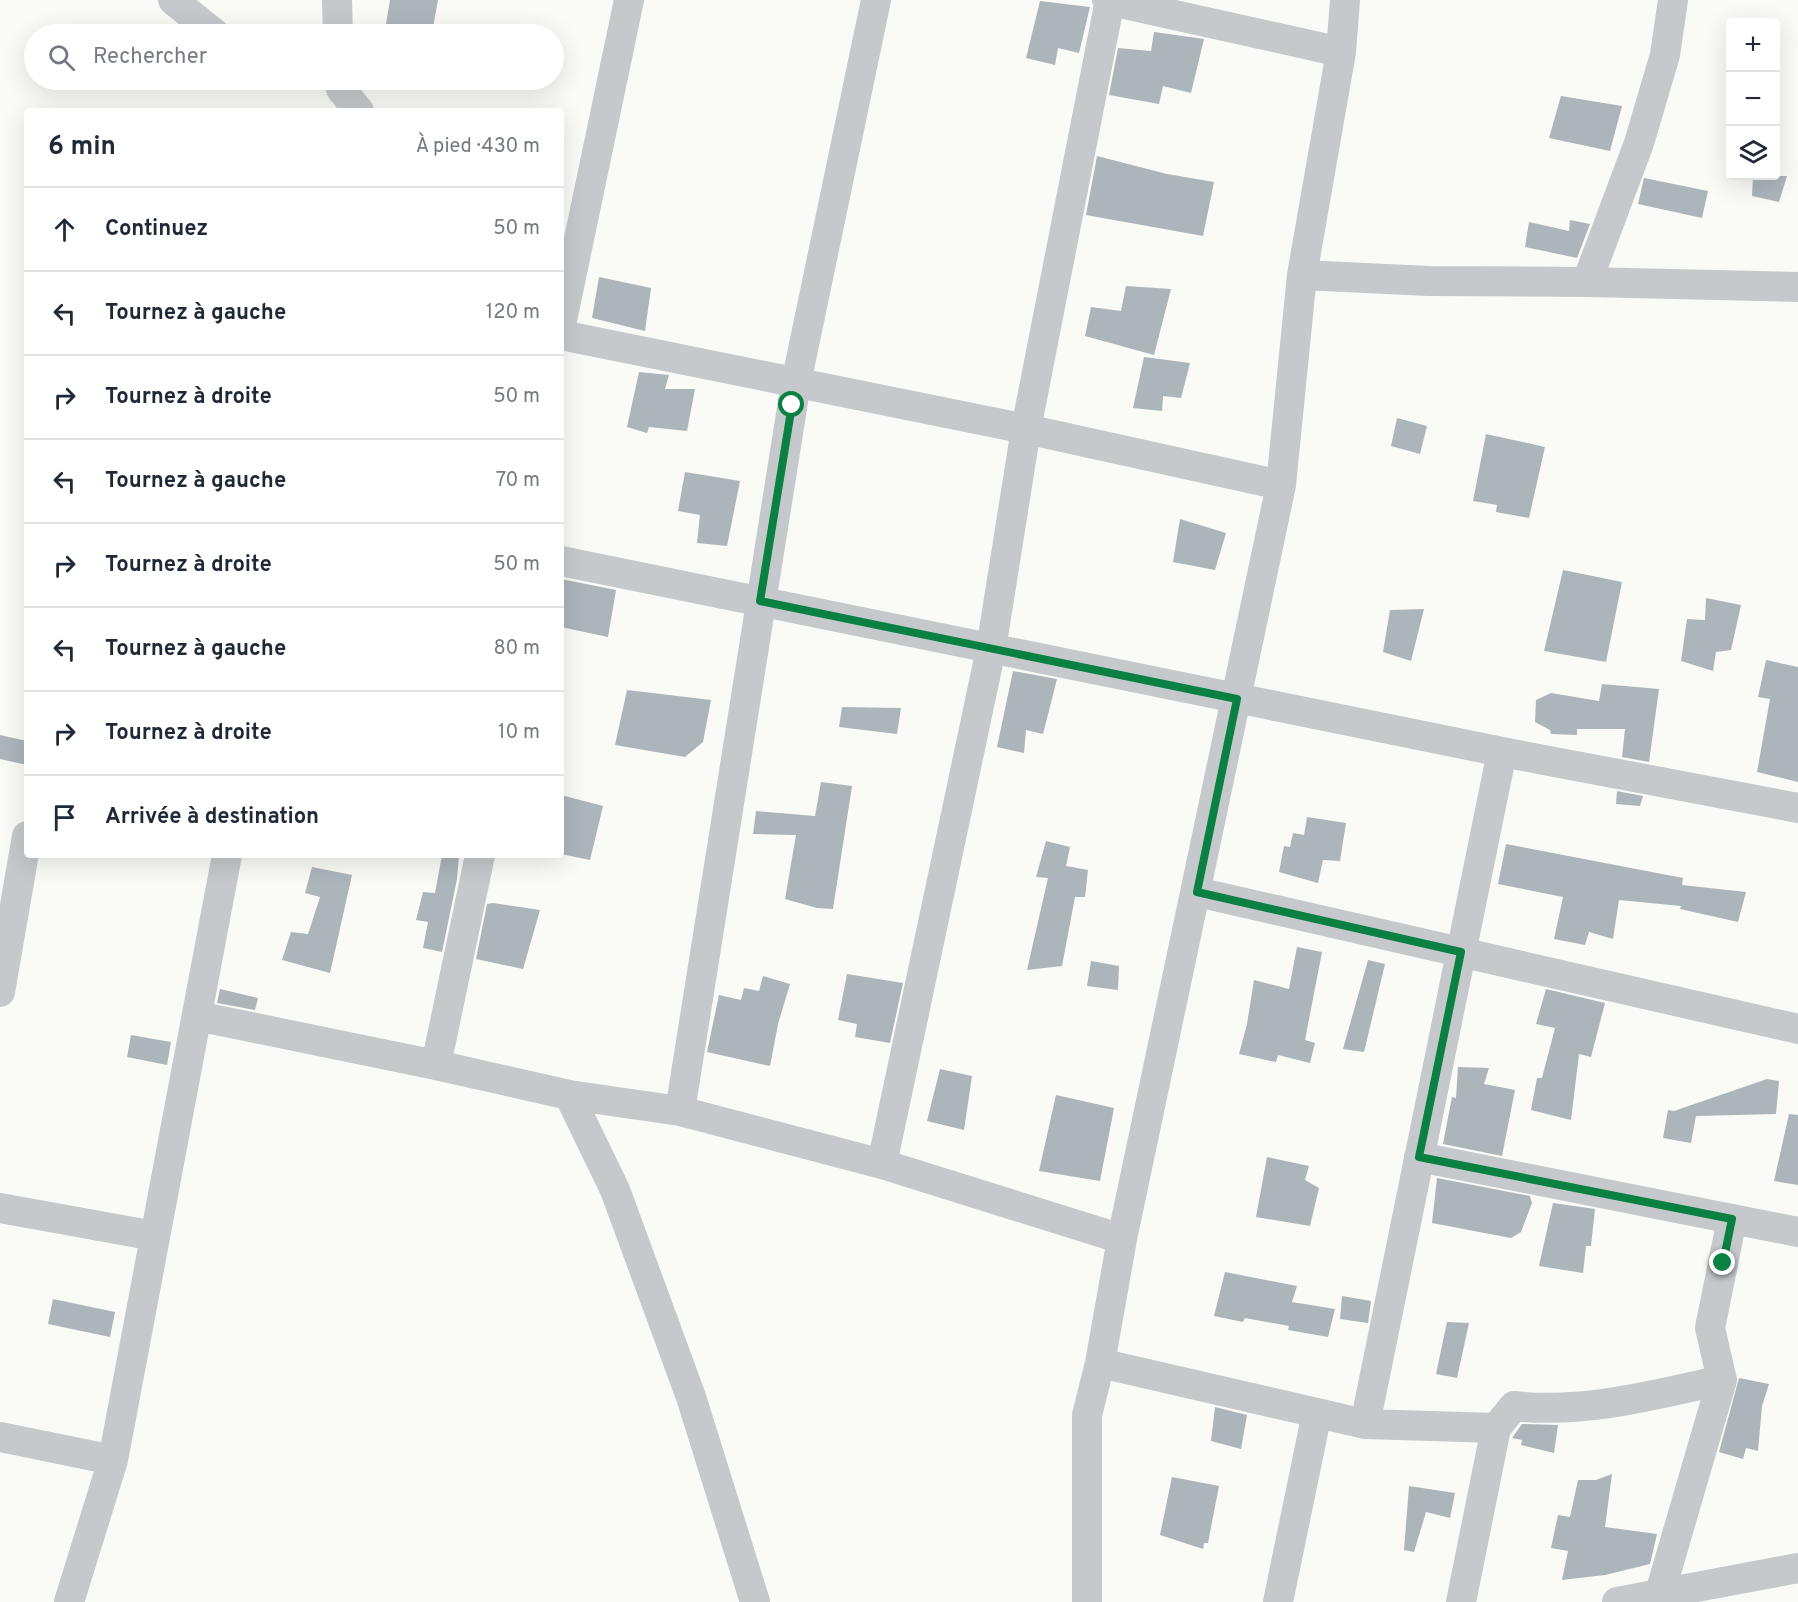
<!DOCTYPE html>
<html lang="fr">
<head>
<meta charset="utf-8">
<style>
	body { margin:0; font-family:Overpass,sans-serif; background:#f6f6f7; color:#1f2937 }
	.controls { position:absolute; right:18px; top:18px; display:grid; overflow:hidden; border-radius:6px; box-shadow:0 6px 24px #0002 }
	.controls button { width:54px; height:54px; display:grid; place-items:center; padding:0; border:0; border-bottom:2px solid #e0e1e3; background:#fff; color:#1f2937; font:30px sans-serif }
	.stop { position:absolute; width:18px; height:18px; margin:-14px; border:4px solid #0b8043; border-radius:50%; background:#fff }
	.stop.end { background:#0b8043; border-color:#fff; box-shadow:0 2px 6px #0008 }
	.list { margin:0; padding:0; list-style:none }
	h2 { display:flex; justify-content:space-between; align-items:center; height:78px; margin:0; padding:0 24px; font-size:26px }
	h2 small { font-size:20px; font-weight:400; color:#747a83 }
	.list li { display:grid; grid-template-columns:39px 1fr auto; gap:18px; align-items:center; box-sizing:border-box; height:84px; padding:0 24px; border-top:2px solid #e0e1e3 }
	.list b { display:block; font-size:22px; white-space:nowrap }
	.list em { font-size:20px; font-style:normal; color:#747a83 }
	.icon { flex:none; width:33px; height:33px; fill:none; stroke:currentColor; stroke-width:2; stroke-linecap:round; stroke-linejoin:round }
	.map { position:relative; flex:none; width:1798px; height:1602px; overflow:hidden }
	.search { position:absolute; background:#fff; box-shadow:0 6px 24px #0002; left:24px; top:24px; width:540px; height:66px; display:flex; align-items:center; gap:15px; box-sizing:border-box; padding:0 21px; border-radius:33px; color:#747a83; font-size:22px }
	.panel { position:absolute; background:#fff; box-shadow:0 6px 24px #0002; left:24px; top:108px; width:540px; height:750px; border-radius:6px }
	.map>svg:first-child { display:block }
	.building { fill:#acb5ba }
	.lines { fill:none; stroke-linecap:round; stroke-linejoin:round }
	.street { stroke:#c5c9cc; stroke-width:30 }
	.route { stroke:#0b8043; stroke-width:8 }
</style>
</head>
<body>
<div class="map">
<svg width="1798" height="1602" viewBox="0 0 1798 1602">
	<rect width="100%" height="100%" fill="#fafaf7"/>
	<path class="building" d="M 390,0 L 438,0 L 432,33 L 386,24 Z
		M 1040,1 L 1090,7 L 1079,53 L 1058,48 L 1055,65 L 1026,58 Z
		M 1154,32 L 1204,39 L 1191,93 L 1163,86 L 1159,104 L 1109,95 L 1118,48 L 1151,51 Z
		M 1561,96 L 1622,106 L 1610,151 L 1549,138 Z
		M 1097,156 L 1167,174 L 1214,182 L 1203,236 L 1086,215 Z
		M 1753,176 L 1787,176 L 1779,202 L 1752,196 Z
		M 1644,178 L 1708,191 L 1702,218 L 1638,204 Z
		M 1570,220 L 1590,224 L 1577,258 L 1525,247 L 1529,222 L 1569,231 Z
		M 599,277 L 651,288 L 645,331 L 592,318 Z
		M 1126,286 L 1171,289 L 1154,355 L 1085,336 L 1091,307 L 1121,311 Z
		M 1144,357 L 1190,363 L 1181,398 L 1163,396 L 1162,411 L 1133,408 Z
		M 639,372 L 669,375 L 665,389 L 695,389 L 687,431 L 649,427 L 647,433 L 627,427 Z
		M 1397,418 L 1427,426 L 1420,454 L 1391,446 Z
		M 1486,434 L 1545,447 L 1529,518 L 1496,512 L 1497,505 L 1473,501 Z
		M 685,472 L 740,481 L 727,546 L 697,543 L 700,515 L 678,511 Z
		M 1180,519 L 1226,533 L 1215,570 L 1173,562 Z
		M 1563,570 L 1622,582 L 1606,662 L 1544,651 Z
		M 561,579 L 616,590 L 608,637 L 561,627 Z
		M 1706,598 L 1741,605 L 1731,650 L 1716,652 L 1713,671 L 1681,661 L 1687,619 L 1705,620 Z
		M 1424,609 L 1411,661 L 1383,652 L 1390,610 Z
		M 1766,660 L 1798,667 L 1798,782 L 1757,772 L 1770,699 L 1758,697 Z
		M 1013,671 L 1057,679 L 1043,734 L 1026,730 L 1024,753 L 997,747 Z
		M 1602,684 L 1659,689 L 1649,762 L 1622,757 L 1625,729 L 1577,729 L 1577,735 L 1551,734 L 1550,730 L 1535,722 L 1536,700 L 1551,693 L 1599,701 Z
		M 627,690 L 711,700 L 703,742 L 685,757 L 615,745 Z
		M 842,707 L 901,708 L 897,734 L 839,727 Z
		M 0,735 L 27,741 L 27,765 L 0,759 Z
		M 821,782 L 852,786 L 833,909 L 817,908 L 785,899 L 796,835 L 753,834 L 756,811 L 815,816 Z
		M 1617,791 L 1643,796 L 1640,806 L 1616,804 Z
		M 561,795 L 603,806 L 590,860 L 561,854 Z
		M 1307,817 L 1346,823 L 1340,861 L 1323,860 L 1318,883 L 1279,872 L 1284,846 L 1290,847 L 1293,833 L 1304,835 Z
		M 1046,841 L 1070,847 L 1066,866 L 1088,870 L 1085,897 L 1075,897 L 1062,966 L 1027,970 L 1048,878 L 1036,877 Z
		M 1506,844 L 1683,878 L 1682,885 L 1746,892 L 1738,922 L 1680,909 L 1681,906 L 1619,900 L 1613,939 L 1589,932 L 1585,945 L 1554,939 L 1563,897 L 1498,884 Z
		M 442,855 L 459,855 L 457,879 L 442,952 L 423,948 L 428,922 L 416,920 L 423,892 L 435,893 Z
		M 312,867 L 352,875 L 330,973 L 282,960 L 291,932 L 308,934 L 320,897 L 305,893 Z
		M 493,903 L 540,910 L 523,969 L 476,959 L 487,904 Z
		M 1297,947 L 1322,952 L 1305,1040 L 1315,1043 L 1310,1063 L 1278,1055 L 1276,1062 L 1239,1054 L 1247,1024 L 1254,980 L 1289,989 Z
		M 1368,960 L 1385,964 L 1364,1052 L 1343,1049 Z
		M 1091,961 L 1119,966 L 1118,990 L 1087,986 Z
		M 847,974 L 903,983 L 890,1043 L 855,1037 L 857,1024 L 838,1020 Z
		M 763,976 L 790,984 L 778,1024 L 770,1066 L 707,1052 L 719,995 L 741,1000 L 744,988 L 759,991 Z
		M 220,989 L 258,998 L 255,1010 L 217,1003 Z
		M 1546,989 L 1605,1003 L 1591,1057 L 1579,1054 L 1571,1120 L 1531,1110 L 1537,1078 L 1542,1078 L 1555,1028 L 1536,1024 Z
		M 131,1035 L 171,1042 L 167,1065 L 127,1057 Z
		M 1458,1067 L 1489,1068 L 1484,1084 L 1515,1090 L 1502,1156 L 1443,1144 L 1452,1097 L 1456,1098 Z
		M 940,1069 L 972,1076 L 964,1130 L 927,1121 Z
		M 1767,1079 L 1779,1081 L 1776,1114 L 1696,1116 L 1691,1143 L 1663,1138 L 1668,1110 L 1674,1111 Z
		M 1056,1095 L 1114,1108 L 1100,1181 L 1039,1171 Z
		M 1789,1114 L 1798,1115 L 1798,1185 L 1774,1181 Z
		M 1267,1157 L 1309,1166 L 1305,1180 L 1319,1188 L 1310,1226 L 1256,1217 Z
		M 1437,1178 L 1530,1196 L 1532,1203 L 1521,1232 L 1511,1238 L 1432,1223 Z
		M 1553,1203 L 1595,1209 L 1591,1246 L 1586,1246 L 1583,1273 L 1539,1266 Z
		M 1225,1272 L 1297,1286 L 1292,1302 L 1335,1309 L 1328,1337 L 1288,1330 L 1289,1326 L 1245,1318 L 1243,1322 L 1214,1316 Z
		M 1342,1296 L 1371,1301 L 1368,1323 L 1340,1319 Z
		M 53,1299 L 115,1312 L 110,1337 L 48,1324 Z
		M 1447,1322 L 1469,1323 L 1457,1378 L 1436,1374 Z
		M 1739,1378 L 1769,1384 L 1762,1406 L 1758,1451 L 1746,1448 L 1743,1459 L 1719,1452 Z
		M 1215,1407 L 1247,1415 L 1241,1449 L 1211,1441 Z
		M 1522,1424 L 1558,1425 L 1554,1453 L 1521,1445 L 1522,1440 L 1512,1438 Z
		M 1612,1474 L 1605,1527 L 1657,1534 L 1650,1564 L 1605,1575 L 1562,1580 L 1568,1551 L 1551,1548 L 1558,1515 L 1570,1517 L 1578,1480 L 1596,1480 Z
		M 1172,1477 L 1219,1486 L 1208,1543 L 1204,1543 L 1203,1549 L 1160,1535 Z
		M 1409,1486 L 1455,1493 L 1450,1518 L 1426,1512 L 1414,1552 L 1404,1550 Z"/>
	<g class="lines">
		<path class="street" d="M 173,0 L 215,34
			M 337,0 L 338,34
			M 1107,0 L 1341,52
			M 1110,0 L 1026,429 L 991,649 L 882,1164 L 1122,1239
			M 340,80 L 341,89 L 359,111
			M 1302,275 L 1429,281 L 1587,282 L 1639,143 L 1665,55 L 1673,0
			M 1587,282 L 1798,287
			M 561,325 L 629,0
			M 561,335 L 1026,429 L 1281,485
			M 561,561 L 1502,752 L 1798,808
			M 480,855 L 436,1065 L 569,1095 L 615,1190 L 691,1397 L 755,1602
			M 1197,892 L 1798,1029
			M 0,992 L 27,836
			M 197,1016 L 436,1065
			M 569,1095 L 680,1111 L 882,1164
			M 680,1111 L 796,383 L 876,0
			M 1419,1157 L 1798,1232
			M 0,1208 L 155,1236
			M 1100,1363 L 1365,1424 L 1496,1428
			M 1365,1424 L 1502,752
			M 0,1437 L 113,1460
			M 1660,1593 L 1722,1380 L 1710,1328 L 1732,1219
			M 69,1602 L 113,1460 L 227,855
			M 1087,1602 L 1087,1415 L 1100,1363 L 1122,1239 L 1281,485 L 1302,275 L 1341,52 L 1345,0
			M 1278,1602 L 1317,1413
			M 1461,1602 L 1496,1428 L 1514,1406 C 1583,1414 1654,1395 1722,1380
			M 1617,1602 L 1798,1568"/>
	</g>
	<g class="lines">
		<path class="route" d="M 792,405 L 760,601 L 1237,699 L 1197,892 L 1461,952 L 1419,1157 L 1732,1219 L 1723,1263"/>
	</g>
</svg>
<div class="controls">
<button>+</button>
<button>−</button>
<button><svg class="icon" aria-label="layers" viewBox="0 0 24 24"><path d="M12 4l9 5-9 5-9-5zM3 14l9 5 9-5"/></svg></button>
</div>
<div class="stop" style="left:792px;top:405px"></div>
<div class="stop end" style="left:1723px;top:1263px"></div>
<div class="search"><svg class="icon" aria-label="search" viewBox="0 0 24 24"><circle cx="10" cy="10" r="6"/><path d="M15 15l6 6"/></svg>Rechercher</div>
<section class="panel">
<h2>6 min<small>À pied · 430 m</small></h2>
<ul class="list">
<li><svg class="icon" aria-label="ahead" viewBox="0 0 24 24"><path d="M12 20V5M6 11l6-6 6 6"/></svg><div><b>Continuez</b></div><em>50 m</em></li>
<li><svg class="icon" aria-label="left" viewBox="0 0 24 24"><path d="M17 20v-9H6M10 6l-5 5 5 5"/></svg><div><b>Tournez à gauche</b></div><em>120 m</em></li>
<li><svg class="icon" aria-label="right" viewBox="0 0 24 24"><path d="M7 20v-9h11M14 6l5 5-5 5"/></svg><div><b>Tournez à droite</b></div><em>50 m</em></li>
<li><svg class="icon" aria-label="left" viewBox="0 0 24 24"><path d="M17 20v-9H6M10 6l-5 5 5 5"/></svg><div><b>Tournez à gauche</b></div><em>70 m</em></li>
<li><svg class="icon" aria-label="right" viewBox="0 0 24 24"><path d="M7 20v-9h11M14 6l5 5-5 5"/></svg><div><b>Tournez à droite</b></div><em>50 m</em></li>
<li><svg class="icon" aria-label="left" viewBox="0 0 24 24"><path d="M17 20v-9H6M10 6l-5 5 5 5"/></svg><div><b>Tournez à gauche</b></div><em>80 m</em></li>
<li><svg class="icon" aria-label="right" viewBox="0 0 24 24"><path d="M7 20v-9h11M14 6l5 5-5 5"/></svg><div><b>Tournez à droite</b></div><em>10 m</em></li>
<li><svg class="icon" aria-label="arrive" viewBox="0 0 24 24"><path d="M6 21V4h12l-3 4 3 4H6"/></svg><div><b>Arrivée à destination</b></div></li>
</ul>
</section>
</div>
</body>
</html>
